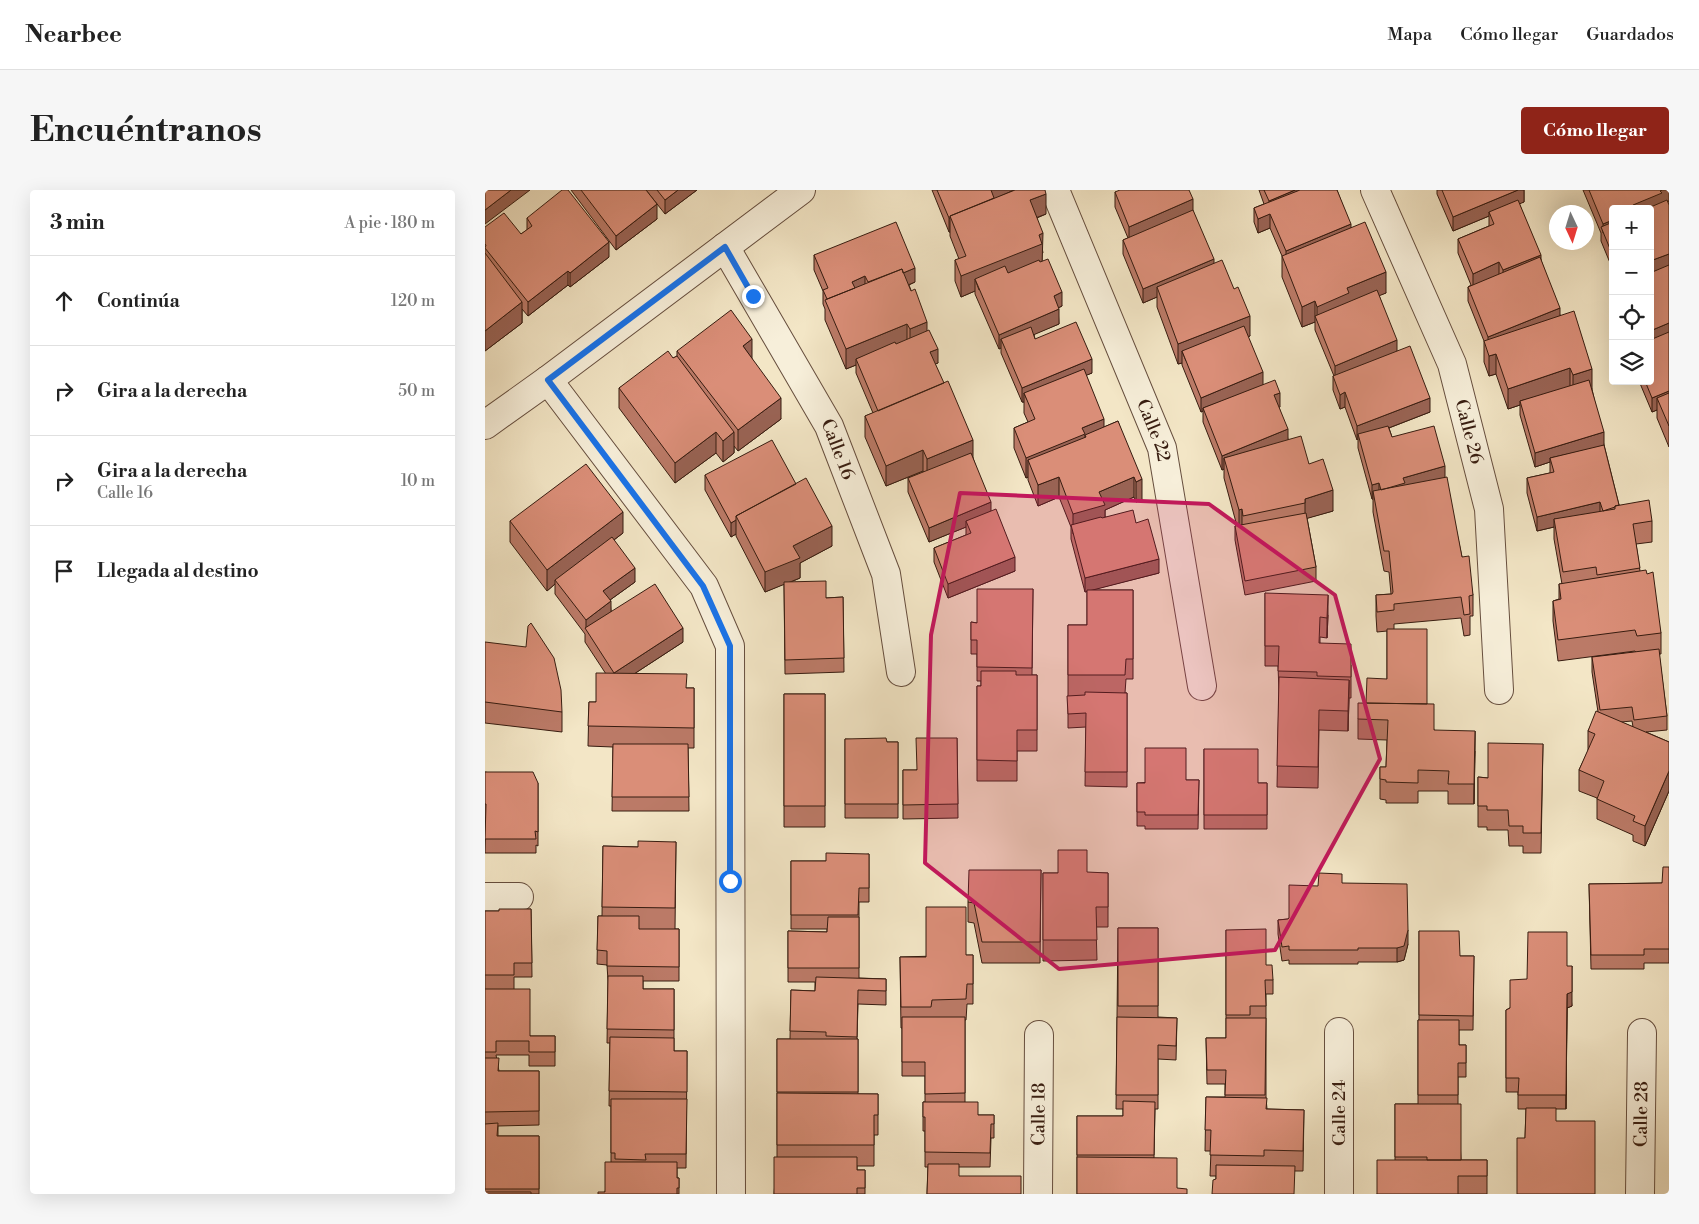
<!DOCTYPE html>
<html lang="es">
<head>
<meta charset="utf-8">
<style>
	body { margin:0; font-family:"Libre Bodoni",serif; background:#f6f6f6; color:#222 }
	.controls { position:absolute; right:15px; top:15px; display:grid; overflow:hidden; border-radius:5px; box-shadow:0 5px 20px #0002 }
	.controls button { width:45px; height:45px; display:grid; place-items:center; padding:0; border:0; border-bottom:1px solid #e0e0e0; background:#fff; color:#222; font:25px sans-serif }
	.compass { position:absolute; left:1064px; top:15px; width:45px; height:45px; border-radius:50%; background:#fff; box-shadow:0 5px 20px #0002; rotate:176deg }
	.stop { position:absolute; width:15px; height:15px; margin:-11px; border:4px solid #1a73e8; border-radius:50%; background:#fff }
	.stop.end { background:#1a73e8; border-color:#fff; box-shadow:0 1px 5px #0008 }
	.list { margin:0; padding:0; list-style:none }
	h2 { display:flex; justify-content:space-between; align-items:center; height:65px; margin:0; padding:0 20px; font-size:21px }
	h2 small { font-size:16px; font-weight:400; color:#767676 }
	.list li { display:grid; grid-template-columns:32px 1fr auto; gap:15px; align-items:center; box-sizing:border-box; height:90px; padding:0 20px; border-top:1px solid #e0e0e0 }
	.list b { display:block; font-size:19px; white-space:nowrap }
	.list p { margin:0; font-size:16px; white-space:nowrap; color:#767676 }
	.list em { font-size:16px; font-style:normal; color:#767676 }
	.icon { flex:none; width:28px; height:28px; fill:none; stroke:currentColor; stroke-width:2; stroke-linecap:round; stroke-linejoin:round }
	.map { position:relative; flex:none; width:1184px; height:1004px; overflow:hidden; border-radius:5px }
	header { display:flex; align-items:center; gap:30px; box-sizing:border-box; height:70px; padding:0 25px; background:#fff; border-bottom:1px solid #e0e0e0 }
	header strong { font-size:24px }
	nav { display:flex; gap:28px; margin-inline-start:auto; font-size:18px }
	.intro { display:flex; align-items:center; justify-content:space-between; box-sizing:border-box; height:120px; padding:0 30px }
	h1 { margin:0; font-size:35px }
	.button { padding:12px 22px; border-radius:5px; background:#8f2418; color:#fff; font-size:18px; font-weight:700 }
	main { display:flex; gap:30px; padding:0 30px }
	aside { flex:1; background:#fff; border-radius:5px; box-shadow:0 5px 20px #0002 }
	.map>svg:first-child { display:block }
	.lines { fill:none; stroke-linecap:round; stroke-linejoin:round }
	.street-casing { stroke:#664e3e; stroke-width:30 }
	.street { stroke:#f7efda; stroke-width:28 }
	.wall { fill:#bb7a67; stroke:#371c10; fill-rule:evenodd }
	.shaded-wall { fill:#996354; stroke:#371c10 }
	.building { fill:#da8e78; stroke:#371c10 }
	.route { stroke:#1a73e8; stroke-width:6 }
	.marked { fill:#c2185b; fill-opacity:0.2; stroke:#c2185b; stroke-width:4; stroke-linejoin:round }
	.labels { text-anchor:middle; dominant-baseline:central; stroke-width:5; stroke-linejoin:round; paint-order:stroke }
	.street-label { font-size:18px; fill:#371c10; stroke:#f7efda }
</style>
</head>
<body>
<header>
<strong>Nearbee</strong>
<nav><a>Mapa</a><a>Cómo llegar</a><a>Guardados</a></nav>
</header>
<div class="intro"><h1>Encuéntranos</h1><a class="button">Cómo llegar</a></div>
<main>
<aside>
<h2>3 min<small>A pie · 180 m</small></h2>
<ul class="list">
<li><svg class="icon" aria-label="ahead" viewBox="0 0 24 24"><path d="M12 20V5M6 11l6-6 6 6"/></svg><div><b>Continúa</b></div><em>120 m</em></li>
<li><svg class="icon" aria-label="right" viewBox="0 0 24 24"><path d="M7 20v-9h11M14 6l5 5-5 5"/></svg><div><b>Gira a la derecha</b></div><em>50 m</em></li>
<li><svg class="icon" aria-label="right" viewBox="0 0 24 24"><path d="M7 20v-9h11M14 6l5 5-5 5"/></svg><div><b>Gira a la derecha</b><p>Calle 16</p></div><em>10 m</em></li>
<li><svg class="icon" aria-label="arrive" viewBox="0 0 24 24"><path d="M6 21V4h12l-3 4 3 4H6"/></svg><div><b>Llegada al destino</b></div></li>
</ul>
</aside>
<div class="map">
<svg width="1184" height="1004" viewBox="0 0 1184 1004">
	<rect width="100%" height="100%" fill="#f3e6c6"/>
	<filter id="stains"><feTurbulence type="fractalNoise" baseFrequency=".004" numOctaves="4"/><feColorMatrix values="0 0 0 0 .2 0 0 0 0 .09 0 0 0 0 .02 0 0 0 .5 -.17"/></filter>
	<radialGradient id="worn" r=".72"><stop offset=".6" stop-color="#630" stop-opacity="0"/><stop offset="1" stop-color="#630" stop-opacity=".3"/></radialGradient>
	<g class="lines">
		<defs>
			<g id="street">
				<path id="s1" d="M 570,0 L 677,258 L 717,496"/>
				<path id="s2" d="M 890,0 L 967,174 L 1004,319 L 1014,500"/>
				<path id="s3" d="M 240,57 L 344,236 L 401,384 L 416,482"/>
				<path d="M 63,190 L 219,396 L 245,456 L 246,1004"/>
				<path d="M 0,235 L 63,190 L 316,0"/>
				<path d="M 0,707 L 34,707"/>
				<path id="s4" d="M 553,1004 L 554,845"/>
				<path d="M 854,1004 L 854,842"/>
				<path id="s5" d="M 1155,1004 L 1157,843"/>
			</g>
		</defs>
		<use href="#street" class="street-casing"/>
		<use href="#street" class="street"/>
	</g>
	<path class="wall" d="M 86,0 L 161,0 L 172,29 L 131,60 Z
		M 161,0 L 212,0 L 180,24 Z
		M 447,0 L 529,0 L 561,24 L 552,28 L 558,63 L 557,63 L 557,71 L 577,116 L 573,118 L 574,134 L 549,144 L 550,149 L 607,183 L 601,185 L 619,237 L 633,231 L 657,310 L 651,312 L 649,307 L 620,320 L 620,327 L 651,333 L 674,383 L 606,400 L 648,400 L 648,489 L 641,489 L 640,503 L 642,503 L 642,597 L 600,596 L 601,537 L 583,538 L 583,435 L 602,435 L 602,401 L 600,402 L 586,349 L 586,337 L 574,307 L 553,316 L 543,290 L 543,287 L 541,288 L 529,258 L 529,238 L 543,232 L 539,223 L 539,212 L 537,212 L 516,163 L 516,158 L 514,159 L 490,104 L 490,101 L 476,107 L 470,91 L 470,70 L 474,69 L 465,46 L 465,42 L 464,42 Z
		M 774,0 L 852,0 L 866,38 L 901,103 L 894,105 L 912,161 L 945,222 L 904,238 L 907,247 L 960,287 L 977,367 L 988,405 L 988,426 L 985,426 L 985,445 L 979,446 L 976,428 L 909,434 L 909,439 L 942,514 L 949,540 L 990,561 L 989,614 L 963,614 L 963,601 L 933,601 L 933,613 L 901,613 L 901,610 L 895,609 L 895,577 L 901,577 L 902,550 L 873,549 L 873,529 L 881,513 L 902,489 L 902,441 L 892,442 L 891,426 L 891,405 L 906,404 L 904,382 L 899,381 L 888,322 L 888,309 L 887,309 L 873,258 L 873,249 L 872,250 L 860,217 L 855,219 L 848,200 L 848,186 L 849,186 L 830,140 L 830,132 L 817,137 L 797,87 L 797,66 L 785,38 L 773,43 L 769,32 L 769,18 L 779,14 Z
		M 952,0 L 1039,0 L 1039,12 L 1034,13 L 1056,70 L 1075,125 L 1107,199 L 1119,255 L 1134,315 L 1167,331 L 1167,352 L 1151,354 L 1155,381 L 1176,443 L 1176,464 L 1174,464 L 1182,526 L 1182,540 L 1161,542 L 1184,552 L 1184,601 L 1160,656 L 1148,651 L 1148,645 L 1112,629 L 1112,608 L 1094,601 L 1094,580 L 1103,561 L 1103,541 L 1113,522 L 1107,482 L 1107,467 L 1151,462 L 1150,461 L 1073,471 L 1068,431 L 1068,411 L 1074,409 L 1074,394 L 1077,394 L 1069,349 L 1069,337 L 1052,341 L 1042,303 L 1042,288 L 1065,283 L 1065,272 L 1050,277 L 1035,225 L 1035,215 L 1023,219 L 1011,184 L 1004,186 L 999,172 L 999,151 L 983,111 L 983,97 L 986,95 L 973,63 L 973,49 L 1004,36 L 1004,26 L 968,41 L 952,4 ZM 1147,531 L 1148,537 L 1136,532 Z
		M 1098,0 L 1184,0 L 1184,11 L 1183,12 L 1184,15 L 1184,257 L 1172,228 L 1172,220 L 1167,222 L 1154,191 L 1165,191 L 1128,19 L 1128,80 L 1116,51 L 1116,43 Z
		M 630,2 L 708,21 L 729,74 L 765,146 L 763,147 L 778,195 L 795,217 L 794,217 L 803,249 L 824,274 L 848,321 L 822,328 L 831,377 L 831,391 L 760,405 L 750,350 L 750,336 L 752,336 L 739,288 L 739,279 L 737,280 L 718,232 L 718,221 L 716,222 L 697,175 L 697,173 L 693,174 L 672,117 L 672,107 L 658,113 L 638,64 L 638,50 L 643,48 L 630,17 Z
		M 42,28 L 124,67 L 85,97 L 83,95 L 43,126 L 37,119 L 37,133 L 0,161 L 0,37 L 36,44 L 42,40 Z
		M 329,65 L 430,92 L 424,95 L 442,141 L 453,173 L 450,174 L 488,268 L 506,321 L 530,381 L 463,408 L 449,372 L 449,358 L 481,345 L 481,337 L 444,352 L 423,302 L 423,288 L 439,282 L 438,281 L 401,296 L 380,247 L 380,226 L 388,223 L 371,183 L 371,175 L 361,179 L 340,130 L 340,119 L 338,114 L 338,101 L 329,80 Z
		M 192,161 L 267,169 L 296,229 L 253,261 L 249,256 L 249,263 L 238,272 L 231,263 L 190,293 L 134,218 L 134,198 L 192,166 Z
		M 220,285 L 311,294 L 347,356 L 315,373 L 315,388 L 306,392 L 341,408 L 358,407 L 359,482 L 300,484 L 299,394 L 280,402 L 251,346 L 251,344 L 246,347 L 220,300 Z
		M 25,331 L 138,343 L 129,350 L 150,392 L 125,410 L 126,421 L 198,452 L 149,484 L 201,498 L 209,498 L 209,558 L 203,558 L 204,621 L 127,621 L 128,557 L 103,556 L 104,512 L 111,512 L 121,484 L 100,452 L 100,444 L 70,404 L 70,394 L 62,401 L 25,352 Z
		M 548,399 L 547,485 L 552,485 L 552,561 L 532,561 L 532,591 L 492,591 L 492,496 L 496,496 L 496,491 L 492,491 L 492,464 L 486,464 L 486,432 L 492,433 Z
		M 780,403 L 843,425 L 842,448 L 835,447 L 835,453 L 866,475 L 866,508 L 864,508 L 863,541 L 834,540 L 833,598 L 792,597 L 794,502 L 793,476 L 780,476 Z
		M 0,452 L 77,522 L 77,542 L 0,533 Z
		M 299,504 L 340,504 L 340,637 L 299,637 Z
		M 472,548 L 473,628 L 418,629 L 418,580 L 431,580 Z
		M 360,549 L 402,552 L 413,552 L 413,628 L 360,628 Z
		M 1058,554 L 1056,663 L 1038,663 L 1038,656 L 1024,656 L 1023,640 L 1002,640 L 1002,637 L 993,637 L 993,587 L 1003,588 Z
		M 719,559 L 773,593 L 782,593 L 782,639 L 719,639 Z
		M 0,582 L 53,593 L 53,656 L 51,655 L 51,663 L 0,663 L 1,628 L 0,628 Z
		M 701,590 L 714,590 L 713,639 L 660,639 L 660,636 L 652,636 L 652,593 Z
		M 191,652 L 190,739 L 194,739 L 194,791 L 158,791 L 158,799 L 189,799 L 189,861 L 202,861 L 201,978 L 192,978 L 192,988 L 194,988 L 194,1004 L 113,1004 L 120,1002 L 126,972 L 126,916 L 124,916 L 125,853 L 122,853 L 123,791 L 122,775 L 112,774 L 113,726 L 117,726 L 118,656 L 153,657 Z
		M 384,664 L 384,712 L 374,712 L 374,788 L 401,789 L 401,815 L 373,814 L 372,849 L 373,849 L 373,904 L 393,904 L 393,945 L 389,945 L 389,976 L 372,976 L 372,980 L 380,980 L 380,1004 L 289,1004 L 292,967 L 292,849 L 305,849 L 306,800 L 330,801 L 330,792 L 303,792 L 303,741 L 342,742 L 342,739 L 306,739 L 306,671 L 341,671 Z
		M 1184,677 L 1184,773 L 1159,773 L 1159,779 L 1106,779 L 1104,694 L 1177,693 Z
		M 556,680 L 555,773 L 497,773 L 489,733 L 483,732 L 483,712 Z
		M 558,683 L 623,683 L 623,737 L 611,737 L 612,770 L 558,771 Z
		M 857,693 L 923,754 L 919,770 L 912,772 L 873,772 L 873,774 L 804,774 L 804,770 L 797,771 L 793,744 L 793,730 L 803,729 L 833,696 Z
		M 46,719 L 47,787 L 29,787 L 29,799 L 45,846 L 70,846 L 70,876 L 44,876 L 44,865 L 11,865 L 14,881 L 54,881 L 54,935 L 13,936 L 13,946 L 54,946 L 54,1004 L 0,1004 L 0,721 L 14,721 Z
		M 633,738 L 673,738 L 673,827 L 692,828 L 691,870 L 673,869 L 673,919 L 670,919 L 669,968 L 592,1004 L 592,926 L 638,926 L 638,919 L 631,919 Z
		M 741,740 L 781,775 L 788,790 L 788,804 L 781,804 L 781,908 L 782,919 L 819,920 L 818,981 L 810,981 L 731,989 L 731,986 L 725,986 L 726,961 L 720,961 L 721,907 L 740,907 L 740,894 L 722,894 L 721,848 L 741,848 Z
		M 934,741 L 975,766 L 989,766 L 988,840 L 974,840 L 974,855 L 981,855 L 981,887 L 973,887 L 973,914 L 976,970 L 1002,970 L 1002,1004 L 892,1004 L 910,970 L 910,914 L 933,914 L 933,830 L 934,830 Z
		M 488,765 L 488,814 L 482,814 L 481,830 L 480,830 L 480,912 L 493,925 L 509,925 L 509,948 L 506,948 L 505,977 L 474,977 L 442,1004 L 443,977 L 440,977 L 440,941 L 438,941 L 438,912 L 440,912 L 440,886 L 417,886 L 417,838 L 416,838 L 415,767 Z
		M 1082,776 L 1087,816 L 1082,818 L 1081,919 L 1071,919 L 1040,948 L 1041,919 L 1033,919 L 1033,902 L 1021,902 L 1021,820 L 1025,818 L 1042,789 Z"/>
	<path class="shaded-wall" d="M 26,0 L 45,0 L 0,34 L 0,20 Z
		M 193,0 L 212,0 L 180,24 L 180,10 Z
		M 505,0 L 529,0 L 505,11 Z
		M 810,0 L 826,0 L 785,24 L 785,38 L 773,43 L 773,29 L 784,24 L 784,11 Z
		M 1033,0 L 1039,0 L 1039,12 L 1006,26 L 1004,22 L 1004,26 L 968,41 L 968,27 Z
		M 1177,0 L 1184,0 L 1184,11 L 1165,19 L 1148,19 L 1148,15 Z
		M 561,4 L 561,24 L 545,30 L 545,10 Z
		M 708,9 L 708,23 L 644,51 L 644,37 Z
		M 172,14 L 172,29 L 131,60 L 131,46 Z
		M 464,28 L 465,28 L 465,42 L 464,42 Z
		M 1128,30 L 1128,44 L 1118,43 L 1118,34 Z
		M 866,34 L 866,48 L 801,76 L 801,61 Z
		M 558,43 L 557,75 L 494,100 L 490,89 L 490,101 L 476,107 L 476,86 Z
		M 124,52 L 124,67 L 85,97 L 85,83 Z
		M 1184,64 L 1184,78 L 1165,85 L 1165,71 Z
		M 1056,65 L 1056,79 L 1018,95 L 1018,80 Z
		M 729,69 L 729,83 L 672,97 L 672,107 L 658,113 L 658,99 Z
		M 1014,72 L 1014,86 L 988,98 L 988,84 Z
		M 430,78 L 430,92 L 385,111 L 385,97 Z
		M 83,81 L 83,95 L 43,126 L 43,112 Z
		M 901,82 L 901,103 L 832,131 L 832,117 L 862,98 Z
		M 380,86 L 380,100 L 371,104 L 367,92 Z
		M 577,102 L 577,116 L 569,120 L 569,106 Z
		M 830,111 L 830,132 L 817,137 L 817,117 Z
		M 37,112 L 37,133 L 0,161 L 0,141 Z
		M 1075,118 L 1075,132 L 1003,161 L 1003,147 Z
		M 574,119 L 574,134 L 520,157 L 516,149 L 516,158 L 514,159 L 514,145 Z
		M 765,126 L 765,146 L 701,171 L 697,161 L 697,173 L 693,174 L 693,154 Z
		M 442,132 L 442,152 L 425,159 L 425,139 Z
		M 1184,133 L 1184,148 L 1165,156 L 1165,141 Z
		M 422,134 L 422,154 L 371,169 L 371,175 L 361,179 L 361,159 Z
		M 267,149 L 267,169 L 258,156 Z
		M 912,150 L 912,164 L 850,190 L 850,176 Z
		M 453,159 L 453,173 L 445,176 L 445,162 Z
		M 1011,164 L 1011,184 L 1004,186 L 1004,166 Z
		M 607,169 L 607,183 L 542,210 L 539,203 L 539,212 L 537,212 L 537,198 Z
		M 1085,178 L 1085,198 L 1035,211 L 1035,215 L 1023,219 L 1023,199 Z
		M 1107,179 L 1107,199 L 1088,205 L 1088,185 Z
		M 778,182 L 778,197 L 718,218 L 718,221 L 716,222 L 716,208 Z
		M 1184,201 L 1184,215 L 1172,208 L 1172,220 L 1167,222 L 1167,208 Z
		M 860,202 L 860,217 L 855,219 L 855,205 Z
		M 795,203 L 795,217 L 789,219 L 789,205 Z
		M 296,208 L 296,229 L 253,261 L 253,240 Z
		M 945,208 L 945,222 L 875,249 L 873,244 L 873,249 L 872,250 L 872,236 Z
		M 619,229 L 619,249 L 601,247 L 600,245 L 600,265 L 543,270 L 543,287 L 541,288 L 541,268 L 597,238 Z
		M 803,239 L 803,254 L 739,268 L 739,279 L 737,280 L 737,266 Z
		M 231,242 L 231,263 L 190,293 L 190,273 Z
		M 249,242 L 249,263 L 238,272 L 238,251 Z
		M 1119,242 L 1119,256 L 1065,268 L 1065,272 L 1050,277 L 1050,263 Z
		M 488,250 L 488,271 L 442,290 L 442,269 Z
		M 438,260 L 438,281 L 401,296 L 401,276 Z
		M 960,276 L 960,290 L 896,300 L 918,288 Z
		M 574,287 L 574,307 L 553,316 L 553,295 Z
		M 649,287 L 649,307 L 620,320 L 620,336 L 588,344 L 588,324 L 614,302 Z
		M 657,289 L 657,310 L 651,312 L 651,292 Z
		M 894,293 L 894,307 L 888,301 L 888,309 L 887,309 L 887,295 Z
		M 848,300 L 848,321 L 820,329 L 820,309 Z
		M 506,312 L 506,326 L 481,331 L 481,337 L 444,352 L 444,338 Z
		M 1115,312 L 1115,326 L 1069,329 L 1069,337 L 1052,341 L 1052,327 Z
		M 757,319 L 757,339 L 754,340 L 754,320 Z
		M 138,322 L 138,343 L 73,392 L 70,390 L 70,394 L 62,401 L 62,380 Z
		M 251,330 L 251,344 L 246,347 L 246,333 Z
		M 347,336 L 347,356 L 315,373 L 315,388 L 280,402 L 280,382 L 308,356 Z
		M 530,367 L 530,381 L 463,408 L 463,394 Z
		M 674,369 L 674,383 L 600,402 L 600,388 Z
		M 150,378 L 150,392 L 118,415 L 118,401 Z
		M 843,405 L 843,425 L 842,448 L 842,428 Z
		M 126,411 L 126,426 L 101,439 L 101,430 Z
		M 198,438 L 198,452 L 129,497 L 129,483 Z
		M 864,490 L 864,510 L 863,541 L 863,521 Z
		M 990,541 L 990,561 L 989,614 L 989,594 Z
		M 1184,581 L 1184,601 L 1160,656 L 1160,636 Z
		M 923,740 L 923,754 L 919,770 L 912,772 L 912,758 Z
		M 1087,776 L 1087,816 L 1082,818 L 1081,919 L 1082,804 Z"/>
	<path class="building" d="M 0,0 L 26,0 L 0,20 Z
		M 77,0 L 83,0 L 124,52 L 85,83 L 83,81 L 43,112 L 0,58 L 1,55 L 0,54 L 0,37 L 19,23 L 36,44 L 47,36 L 42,28 Z
		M 96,0 L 161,0 L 172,14 L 131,46 Z
		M 172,0 L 193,0 L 180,10 Z
		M 452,0 L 506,0 L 509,8 L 465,26 L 465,28 L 464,28 Z
		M 530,0 L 560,0 L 561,4 L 545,10 L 558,43 L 554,45 L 557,54 L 476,86 L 470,70 L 481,66 L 465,26 Z
		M 635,0 L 704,0 L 708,9 L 644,37 L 630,2 Z
		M 779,0 L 810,0 L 784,11 Z
		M 815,0 L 852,0 L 866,34 L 801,61 L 785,24 L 773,29 L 769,18 Z
		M 957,0 L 1033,0 L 968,27 Z
		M 1104,0 L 1177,0 L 1175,1 L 1177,3 L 1148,15 L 1150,19 L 1128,19 L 1128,30 L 1118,34 Z
		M 1033,10 L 1056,65 L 1018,80 L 1014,72 L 988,84 L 973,49 L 1009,34 L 1004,22 Z
		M 1182,10 L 1184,15 L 1184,64 L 1165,71 L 1165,19 L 1161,19 Z
		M 708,20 L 729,69 L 658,99 L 638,50 Z
		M 411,32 L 430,78 L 418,83 L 417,79 L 383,92 L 380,86 L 367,92 L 370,98 L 342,109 L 338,100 L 343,98 L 329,65 Z
		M 880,32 L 901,82 L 862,98 L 864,103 L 832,117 L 830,111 L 817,117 L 797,66 Z
		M 1128,32 L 1128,66 L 1116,37 Z
		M 0,63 L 37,112 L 0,141 Z
		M 1055,67 L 1075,118 L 1003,147 L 983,97 Z
		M 563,69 L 577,102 L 569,106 L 574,119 L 514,145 L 490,89 L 520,76 L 523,83 L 554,70 L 555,72 Z
		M 737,70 L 749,99 L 753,97 L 765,126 L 693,154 L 672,97 Z
		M 1184,75 L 1184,133 L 1165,141 L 1165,83 Z
		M 417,79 L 426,101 L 430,99 L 442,132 L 425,139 L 422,134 L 361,159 L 340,110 Z
		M 892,100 L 912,150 L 850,176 L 830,126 Z
		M 246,120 L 267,149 L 258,156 L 296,208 L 253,240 L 192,161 Z
		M 1089,121 L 1107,179 L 1088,185 L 1085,178 L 1023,199 L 1011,164 L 1004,166 L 999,151 Z
		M 591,132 L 607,169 L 537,198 L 516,149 L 546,137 L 550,149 Z
		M 759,136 L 778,182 L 716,208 L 697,161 Z
		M 444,140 L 453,159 L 445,162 L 459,193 L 393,221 L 371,169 L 410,152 L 411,154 Z
		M 1184,142 L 1184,201 L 1167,208 L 1160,191 L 1165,191 L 1165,150 Z
		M 925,156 L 945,208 L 872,236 L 860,202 L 855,205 L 848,186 Z
		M 183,161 L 188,168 L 192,166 L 249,242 L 238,251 L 231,242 L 190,273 L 134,198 Z
		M 599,179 L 619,229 L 597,238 L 600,244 L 541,268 L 529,238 L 550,229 L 539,203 Z
		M 790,190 L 795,203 L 789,205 L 803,239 L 737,266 L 718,218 Z
		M 1104,190 L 1119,242 L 1050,263 L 1035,211 Z
		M 463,191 L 488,250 L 442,269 L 438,260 L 401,276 L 380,226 Z
		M 1184,203 L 1184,236 L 1172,208 Z
		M 633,231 L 657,289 L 651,292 L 649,287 L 614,302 L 620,315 L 588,324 L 574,287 L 553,295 L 543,270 L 601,247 L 600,245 Z
		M 903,236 L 907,247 L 949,236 L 960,276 L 918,288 L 920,293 L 896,300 L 894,293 L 887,295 L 873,244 Z
		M 816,246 L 824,274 L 838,269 L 848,300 L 820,309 L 820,313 L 758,326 L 757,319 L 754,320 L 739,268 Z
		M 287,250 L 311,294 L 251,326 L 251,330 L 246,333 L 220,285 Z
		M 1119,255 L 1134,315 L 1130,316 L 1130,317 L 1118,321 L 1115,312 L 1052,327 L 1042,288 L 1069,282 L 1065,268 Z
		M 486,263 L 506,312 L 444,338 L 423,288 Z
		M 101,274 L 138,322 L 62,380 L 25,331 Z
		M 962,287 L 977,367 L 984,366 L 988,405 L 984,406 L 985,424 L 979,425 L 976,407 L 909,414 L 909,420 L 892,422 L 891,405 L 907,404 L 908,402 L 904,361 L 899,361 L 888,301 Z
		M 321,288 L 347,336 L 308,356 L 315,368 L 280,382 L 251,326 Z
		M 1164,310 L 1167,331 L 1148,334 L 1155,378 L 1112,385 L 1111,377 L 1078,382 L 1069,329 L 1130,319 L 1130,316 Z
		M 511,319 L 530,367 L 463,394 L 449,358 L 486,343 L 481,331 Z
		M 648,320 L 651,333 L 663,329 L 674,369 L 600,388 L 586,335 L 616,327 L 617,328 Z
		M 821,323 L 831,377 L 760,391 L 750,336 Z
		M 127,347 L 150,378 L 118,401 L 126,411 L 101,430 L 70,390 Z
		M 1161,380 L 1162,384 L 1168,382 L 1176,443 L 1152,446 L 1150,440 L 1073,450 L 1068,411 L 1076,409 L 1074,394 Z
		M 341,391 L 341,408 L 358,407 L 359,468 L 300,470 L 299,392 Z
		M 170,394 L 198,438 L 129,483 L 100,438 Z
		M 492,399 L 548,399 L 547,478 L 492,477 L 492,450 L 486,450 L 486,432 L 492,433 Z
		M 602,400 L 648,400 L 648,469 L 641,469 L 640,485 L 583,485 L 583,435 L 602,435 Z
		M 780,403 L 843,405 L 842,428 L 835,427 L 834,453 L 866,454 L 866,487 L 832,486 L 832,482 L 793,481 L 794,456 L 780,456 Z
		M 46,433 L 69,468 L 76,500 L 77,522 L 0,512 L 0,452 L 41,457 L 43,436 Z
		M 902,439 L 942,439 L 942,514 L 881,513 L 882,488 L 902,489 Z
		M 1174,459 L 1182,526 L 1149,530 L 1147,517 L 1115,520 L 1107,467 Z
		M 496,481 L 531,481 L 531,485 L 552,485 L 552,540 L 532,540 L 532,571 L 492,570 L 492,496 L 496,496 Z
		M 111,483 L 202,484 L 201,498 L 209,498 L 209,538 L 103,536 L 104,512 L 111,512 Z
		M 794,487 L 864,490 L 863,521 L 834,520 L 833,577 L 792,576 Z
		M 600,502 L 642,503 L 642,582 L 600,582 L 601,523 L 583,524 L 582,506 L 600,505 Z
		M 299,504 L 340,504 L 340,616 L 299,616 Z
		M 873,513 L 949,514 L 949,540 L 990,541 L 989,594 L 963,594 L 964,581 L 933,580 L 933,593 L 901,592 L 901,590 L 895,589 L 895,577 L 901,577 L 903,530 L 873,529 Z
		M 1111,521 L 1184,552 L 1184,581 L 1160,636 L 1148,631 L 1150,626 L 1112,609 L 1119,591 L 1094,580 L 1110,544 L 1103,541 Z
		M 401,548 L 402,552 L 413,552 L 413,614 L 360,614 L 360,549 Z
		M 431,548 L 472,548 L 473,614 L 418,615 L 418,580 L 432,580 Z
		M 1003,553 L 1058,554 L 1056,643 L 1038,643 L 1038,636 L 1024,636 L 1023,620 L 1002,620 L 1002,616 L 993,616 L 993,587 L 1003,588 Z
		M 128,554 L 203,554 L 204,607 L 127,607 Z
		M 660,558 L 701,558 L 701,590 L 714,590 L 713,625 L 660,625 L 660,622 L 652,622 L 652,593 L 660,593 Z
		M 719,559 L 773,559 L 773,593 L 782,593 L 782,625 L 719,625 Z
		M 0,582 L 48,582 L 53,593 L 53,642 L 50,641 L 51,649 L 0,649 L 1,614 L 0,614 Z
		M 153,651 L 191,652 L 190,718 L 117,717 L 118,656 L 153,657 Z
		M 573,660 L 602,660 L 602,682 L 623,683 L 623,717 L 611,717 L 612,750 L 558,750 L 558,683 L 573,683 Z
		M 341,663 L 384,664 L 384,698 L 374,698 L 373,725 L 306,725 L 306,671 L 341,671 Z
		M 1178,677 L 1184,677 L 1184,759 L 1159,759 L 1159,765 L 1106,765 L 1104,694 L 1177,693 Z
		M 484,680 L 556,680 L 555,752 L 497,752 L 489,713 L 483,712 Z
		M 834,683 L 857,684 L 857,693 L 922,694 L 923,740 L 919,756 L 912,758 L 873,758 L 873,760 L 804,760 L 804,756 L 797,757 L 793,730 L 803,729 L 804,728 L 804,695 L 833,696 Z
		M 441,717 L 481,717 L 481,765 L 488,765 L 488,794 L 482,794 L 481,809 L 447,810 L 446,817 L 416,817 L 415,767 L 441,767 Z
		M 14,719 L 46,719 L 47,773 L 29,773 L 29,785 L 0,785 L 0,721 L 14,721 Z
		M 113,726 L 154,726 L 154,739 L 194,739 L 194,777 L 122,776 L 122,761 L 112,760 Z
		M 343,727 L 374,727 L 374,778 L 303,778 L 303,741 L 342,742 Z
		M 633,738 L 673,738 L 673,816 L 633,816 Z
		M 781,739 L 781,775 L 787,775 L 788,790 L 780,790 L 781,816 L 765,816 L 765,825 L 741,825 L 741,740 Z
		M 934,741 L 974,741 L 975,766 L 989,766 L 988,826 L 934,825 Z
		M 1043,742 L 1082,742 L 1082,776 L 1087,776 L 1087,802 L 1082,804 L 1081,905 L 1033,905 L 1034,888 L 1021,888 L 1021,820 L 1025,818 L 1025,790 L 1042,789 Z
		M 123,786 L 158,786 L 158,799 L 189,799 L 189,840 L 122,839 Z
		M 331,787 L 401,789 L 401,801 L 373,800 L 372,847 L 341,846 L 341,842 L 305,841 L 306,800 L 330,801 Z
		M 0,799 L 45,799 L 45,846 L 70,846 L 70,862 L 44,862 L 44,851 L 11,851 L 11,862 L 0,862 Z
		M 417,827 L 480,827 L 480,903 L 440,904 L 440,872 L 417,872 Z
		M 632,827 L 692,828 L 691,856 L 673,855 L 673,905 L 631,905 Z
		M 741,828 L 781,828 L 780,905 L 740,905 L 741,880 L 722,880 L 721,848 L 741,848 Z
		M 933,830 L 974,830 L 974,855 L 981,855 L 981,873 L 973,873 L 973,905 L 933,905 Z
		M 125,847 L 189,848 L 189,861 L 202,861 L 202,902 L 124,901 Z
		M 292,849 L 373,849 L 373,902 L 292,902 Z
		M 0,868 L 14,868 L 13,881 L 54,881 L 54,921 L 0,922 Z
		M 292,903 L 393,904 L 393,925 L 389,925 L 389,955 L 292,955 Z
		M 721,907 L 782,908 L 781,919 L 819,920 L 818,961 L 779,960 L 779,966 L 725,965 L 726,940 L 720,940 Z
		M 126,909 L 202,909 L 201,964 L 160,964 L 161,970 L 130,969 L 130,963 L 126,963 Z
		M 638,911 L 670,912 L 669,965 L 592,965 L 592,926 L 638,926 Z
		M 438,912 L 493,912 L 493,925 L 509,925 L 509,934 L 506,934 L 505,963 L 440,962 L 440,927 L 438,927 Z
		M 910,914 L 976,914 L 976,970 L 942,970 L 942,967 L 910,967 Z
		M 1041,918 L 1071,918 L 1071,931 L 1110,931 L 1110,1004 L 1032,1004 L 1032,948 L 1040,948 Z
		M 13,933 L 12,946 L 54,946 L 54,999 L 0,999 L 0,934 Z
		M 289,967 L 372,967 L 372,980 L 380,980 L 380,998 L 372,998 L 372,1004 L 289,1004 Z
		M 592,967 L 692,968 L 692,998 L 702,999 L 702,1004 L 592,1004 Z
		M 892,970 L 1002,970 L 1002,986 L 973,986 L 973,1004 L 892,1004 Z
		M 120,972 L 192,972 L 192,988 L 194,988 L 194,998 L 192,998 L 192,1004 L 113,1004 L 113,1002 L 120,1002 Z
		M 443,974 L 474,974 L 474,986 L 536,986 L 536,1004 L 442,1004 Z
		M 731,975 L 810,976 L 809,1004 L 727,1004 L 728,990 L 731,989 Z
		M 0,1002 L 46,1002 L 46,1004 L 0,1004 Z"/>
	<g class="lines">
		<path class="route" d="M 245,691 L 245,456 L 218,396 L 63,190 L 240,57 L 268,106"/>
	</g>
	<path class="marked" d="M 475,303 L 724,314 L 850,405 L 895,569 L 790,760 L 574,779 L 440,673 L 446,445 Z"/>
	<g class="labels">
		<g class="street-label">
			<text stroke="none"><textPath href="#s1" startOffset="260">Calle 22</textPath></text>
			<text stroke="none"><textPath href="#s2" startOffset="260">Calle 26</textPath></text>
			<text stroke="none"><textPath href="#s3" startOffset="232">Calle 16</textPath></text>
			<text transform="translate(854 923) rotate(-90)">Calle 24</text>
			<text stroke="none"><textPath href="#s4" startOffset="80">Calle 18</textPath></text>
			<text stroke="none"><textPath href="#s5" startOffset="80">Calle 28</textPath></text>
		</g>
	</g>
	<rect width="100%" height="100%" filter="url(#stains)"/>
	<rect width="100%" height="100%" fill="url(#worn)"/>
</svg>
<div class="controls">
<button>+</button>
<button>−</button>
<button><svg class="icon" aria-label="locate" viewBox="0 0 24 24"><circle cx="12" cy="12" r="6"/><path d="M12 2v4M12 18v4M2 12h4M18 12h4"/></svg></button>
<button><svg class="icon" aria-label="layers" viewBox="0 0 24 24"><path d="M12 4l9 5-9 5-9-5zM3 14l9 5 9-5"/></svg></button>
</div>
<svg class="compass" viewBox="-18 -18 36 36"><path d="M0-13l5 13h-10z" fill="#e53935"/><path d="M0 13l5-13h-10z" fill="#767676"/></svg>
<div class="stop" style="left:245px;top:691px"></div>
<div class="stop end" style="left:268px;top:106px"></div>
</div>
</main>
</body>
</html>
